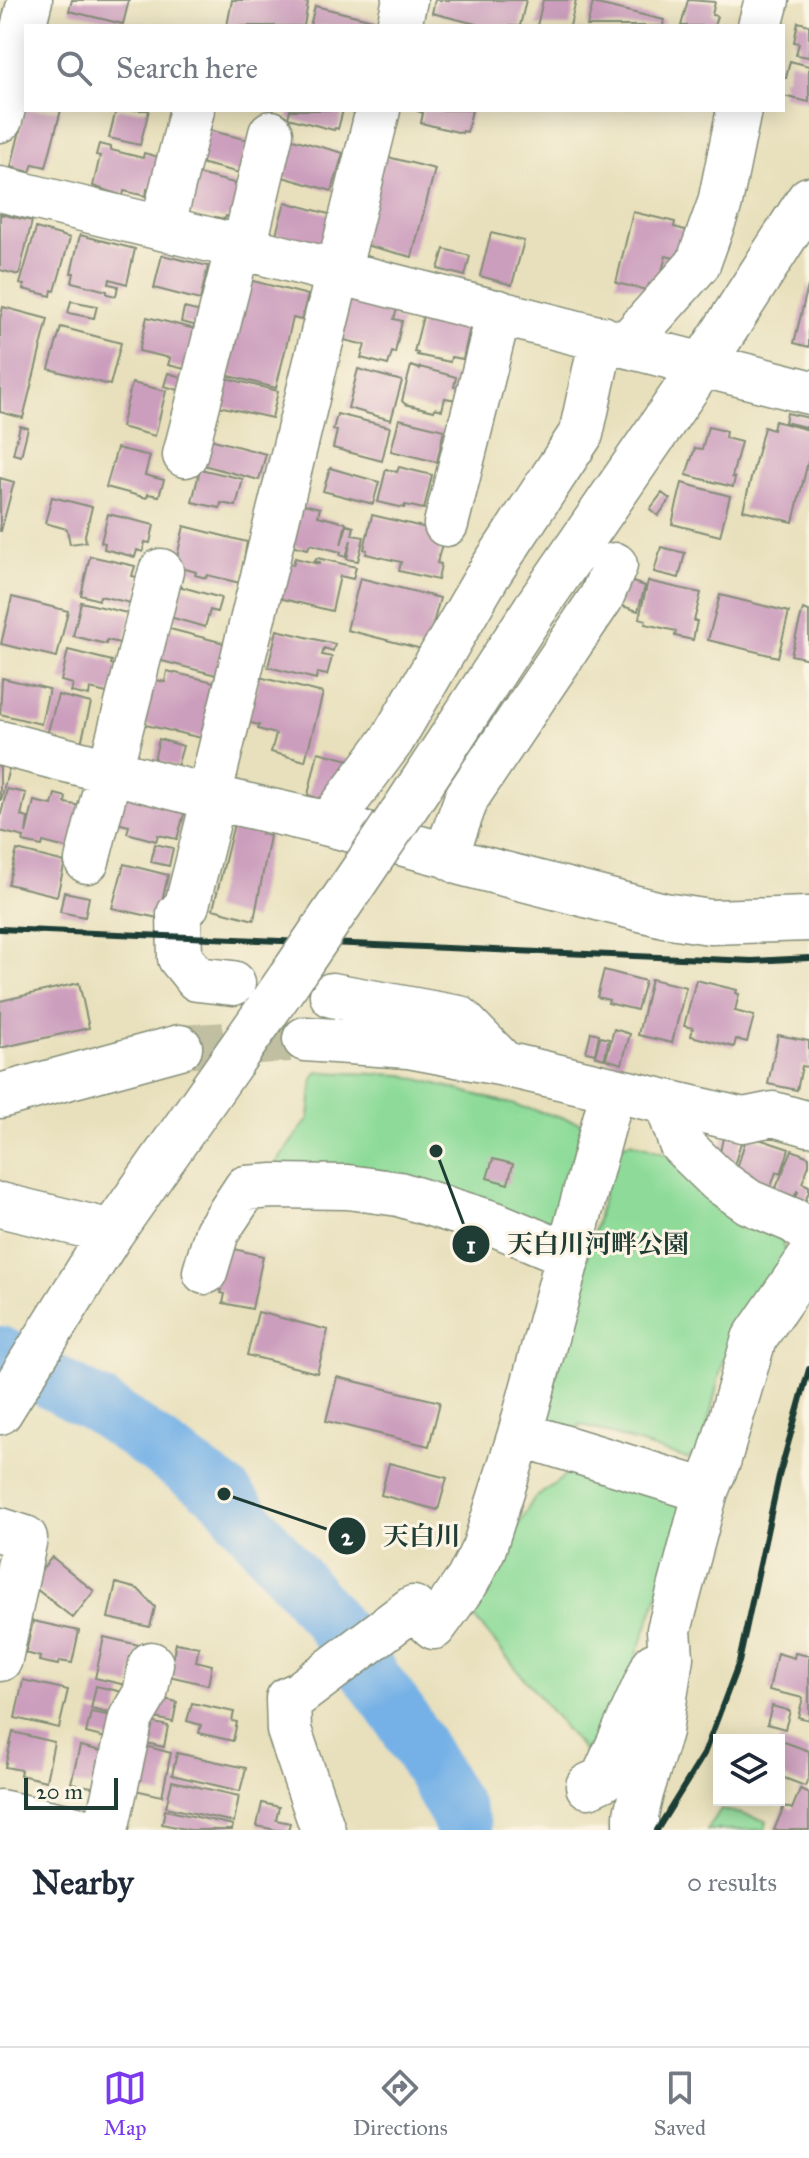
<!DOCTYPE html>
<html lang="en">
<head>
<meta charset="utf-8">
<style>
	body { margin:0; font-family:"IM FELL Great Primer","Noto Serif JP",serif; background:#f6f6f7; color:#1f2937 }
	.controls { position:absolute; right:24px; bottom:24px; display:grid; overflow:hidden; border-radius:0px; box-shadow:0 4px 20px #0003 }
	.controls button { width:72px; height:72px; display:grid; place-items:center; padding:0; border:0; border-bottom:2px solid #e0e1e3; background:#fff; color:#1f2937; font:40px sans-serif }
	.scale { position:absolute; left:24px; bottom:20px; width:94px; box-sizing:border-box; padding-left:8px; border:4px solid #1f3d34; border-top:0; font-size:22px; line-height:28px; white-space:nowrap; color:#1f3d34; -webkit-text-stroke:6px #fcf5e5; paint-order:stroke }
	.list { margin:0; padding:0; list-style:none }
	h2 { display:flex; justify-content:space-between; align-items:center; height:104px; margin:0; padding:0 32px; font-size:34px }
	h2 small { font-size:26px; font-weight:400; color:#747a83 }
	.icon { flex:none; width:44px; height:44px; fill:none; stroke:currentColor; stroke-width:2; stroke-linecap:round; stroke-linejoin:round }
	.map { position:relative; flex:none; width:809px; height:1830px; overflow:hidden }
	.search { position:absolute; background:#fff; box-shadow:0 4px 20px #0003; left:24px; right:24px; top:24px; height:88px; display:flex; align-items:center; gap:20px; box-sizing:border-box; padding:0 28px; border-radius:0px; color:#747a83; font-size:30px }
	.sheet { height:216px; background:#fff }
	nav { display:flex; justify-content:space-around; align-items:center; box-sizing:border-box; height:112px; border-top:2px solid #e0e1e3; background:#fff; font-size:22px; color:#747a83 }
	nav a { display:grid; justify-items:center; gap:4px }
	nav .on { color:#7c3aed }
	.map>svg:first-child { display:block }
	.green { fill:#8edb99; stroke:#568c66; stroke-width:2 }
	.lines { fill:none; stroke-linecap:round; stroke-linejoin:round }
	.river { stroke:#74b1e6; stroke-width:56 }
	.building { fill:#cc9ebd }
	.minor-tunnel { stroke:#c0bfa1; stroke-width:44; stroke-dasharray:44 22; stroke-linecap:butt }
	.minor-casing { stroke:#848e78; stroke-width:47 }
	.minor { stroke:#fff; stroke-width:44 }
	.rail { stroke:#1f3d34; stroke-width:6 }
	.minor-bridge-casing { stroke:#848e78; stroke-width:47; stroke-linecap:butt }
	.minor-bridge { stroke:#fff; stroke-width:44 }
	.leader { fill:none; stroke:#1f3d34; stroke-width:3 }
	.callout-dot { fill:#1f3d34; stroke:#fcf5e5; stroke-width:3 }
	.mark-label { font-size:24px; text-anchor:middle; font-weight:bold; fill:#fff }
	.callout-label { font-size:26px; text-anchor:middle; font-weight:bold; fill:#1f3d34; stroke:#fcf5e5; stroke-width:6; stroke-linejoin:round; paint-order:stroke }
</style>
</head>
<body>
<div class="map">
<svg width="809" height="1830" viewBox="0 0 809 1830">
	<rect width="100%" height="100%" fill="#fcf5e5"/>
	<filter id="ink" filterUnits="userSpaceOnUse"><feTurbulence type="fractalNoise" baseFrequency=".0125" numOctaves="2"/><feDisplacementMap in="SourceGraphic" scale="16" xChannelSelector="R" yChannelSelector="G"/><feConvolveMatrix kernelMatrix="1 2 1 2 8 2 1 2 1" color-interpolation-filters="sRGB"/></filter>
	<filter id="wash" filterUnits="userSpaceOnUse"><feTurbulence type="fractalNoise" baseFrequency=".006" numOctaves="4" result="noise"/><feDisplacementMap in="SourceGraphic" scale="32" xChannelSelector="R" yChannelSelector="G"/><feGaussianBlur stdDeviation="1.8" result="paint"/><feColorMatrix in="noise" values="0 0 0 0 0 0 0 0 0 0 0 0 0 0 0 0 0 1.4 0 .05"/><feComposite in="paint" operator="in"/></filter>
	<g filter="url(#wash)">
		<rect width="100%" height="100%" fill="#e8e0bc"/>
		<path class="green" d="M 317,1072 L 403,1075 L 582,1123 L 562,1232 L 281,1176 L 276,1163 L 309,1118 L 313,1079 Z
			M 630,1142 L 670,1155 L 780,1235 L 787,1256 L 744,1321 L 723,1361 L 702,1449 L 687,1459 L 580,1424 L 576,1432 L 544,1418 L 616,1149 Z
			M 578,1466 L 685,1499 L 657,1598 L 602,1755 L 587,1755 L 469,1611 L 533,1500 Z
			M 721,1809 L 767,1821 L 765,1830 L 707,1830 Z"/>
		<g class="lines">
			<path class="river" d="M 0,1354 L 103,1409 L 224,1494 L 329,1619 L 400,1715 L 457,1812 L 464,1830"/>
		</g>
		<g id="blocks">
			<path class="building" d="M 72,0 L 129,0 L 123,24 L 69,11 Z
				M 232,0 L 296,0 L 308,3 L 304,26 L 227,26 Z
				M 435,0 L 526,0 L 520,26 L 484,26 L 432,13 Z
				M 543,0 L 576,0 L 570,26 L 537,26 Z
				M 688,0 L 715,2 L 712,15 L 717,16 L 714,26 L 681,26 Z
				M 593,3 L 664,20 L 663,26 L 587,26 Z
				M 315,6 L 377,21 L 376,26 L 310,26 Z
				M 798,22 L 809,25 L 809,57 L 796,55 L 799,43 L 794,42 Z
				M 790,61 L 809,66 L 809,102 L 783,96 L 783,78 L 786,78 Z
				M 25,110 L 61,110 L 46,167 L 33,164 L 30,172 L 11,167 Z
				M 116,110 L 149,110 L 140,145 L 109,138 Z
				M 290,110 L 343,110 L 338,129 L 335,128 L 334,130 L 288,118 Z
				M 415,110 L 472,110 L 467,132 L 463,131 L 462,133 L 421,123 L 423,113 Z
				M 200,128 L 248,140 L 240,173 L 192,161 Z
				M 289,138 L 343,153 L 332,191 L 279,176 Z
				M 99,144 L 111,147 L 111,150 L 143,158 L 144,153 L 170,160 L 161,193 L 147,189 L 146,196 L 124,191 L 123,196 L 93,186 L 100,156 L 96,155 Z
				M 384,156 L 435,169 L 412,257 L 361,244 Z
				M 186,171 L 234,183 L 234,186 L 247,189 L 240,220 L 226,216 L 225,219 L 215,217 L 214,219 L 176,210 Z
				M 285,202 L 336,216 L 328,247 L 276,234 Z
				M 633,212 L 675,222 L 674,227 L 689,231 L 682,260 L 666,256 L 658,286 L 649,284 L 647,290 L 616,283 Z
				M 0,214 L 32,221 L 19,275 L 0,270 Z
				M 36,228 L 70,238 L 55,291 L 52,290 L 51,296 L 23,289 L 24,285 L 20,284 Z
				M 491,233 L 524,241 L 512,285 L 480,276 Z
				M 80,235 L 135,249 L 127,284 L 110,279 L 109,284 L 118,286 L 116,296 L 107,294 L 107,291 L 72,282 L 74,273 L 71,273 Z
				M 444,249 L 470,256 L 465,276 L 438,269 Z
				M 162,255 L 208,266 L 200,300 L 154,288 Z
				M 249,280 L 308,295 L 301,320 L 293,318 L 276,388 L 226,375 Z
				M 808,286 L 809,286 L 809,347 L 794,343 Z
				M 346,297 L 397,309 L 394,319 L 402,321 L 395,353 L 392,352 L 388,365 L 361,358 L 365,345 L 336,338 Z
				M 71,301 L 97,306 L 94,318 L 68,313 Z
				M 3,307 L 48,319 L 23,418 L 0,412 L 0,319 Z
				M 184,308 L 205,313 L 202,327 L 181,322 Z
				M 423,316 L 470,327 L 463,359 L 451,357 L 450,362 L 417,355 L 418,353 L 414,352 Z
				M 147,317 L 195,329 L 185,369 L 168,365 L 170,358 L 139,351 Z
				M 61,327 L 121,343 L 110,385 L 49,369 Z
				M 411,366 L 420,369 L 420,367 L 456,377 L 454,387 L 460,388 L 457,400 L 445,398 L 442,410 L 435,408 L 434,411 L 405,404 L 402,401 Z
				M 358,369 L 402,381 L 391,420 L 348,408 Z
				M 168,373 L 188,379 L 185,392 L 164,386 Z
				M 221,377 L 278,391 L 272,418 L 214,405 Z
				M 132,383 L 166,391 L 155,436 L 121,427 Z
				M 787,413 L 809,418 L 809,428 L 785,422 Z
				M 337,414 L 390,427 L 382,461 L 333,448 L 337,431 L 333,430 Z
				M 399,419 L 444,430 L 437,462 L 391,451 Z
				M 775,421 L 809,430 L 809,458 L 793,522 L 743,510 L 764,427 L 773,430 Z
				M 20,426 L 28,428 L 21,456 L 13,454 Z
				M 708,427 L 726,431 L 725,438 L 741,442 L 732,477 L 735,478 L 733,487 L 686,475 L 695,448 L 702,449 Z
				M 210,439 L 266,454 L 259,480 L 203,465 Z
				M 117,448 L 150,456 L 145,475 L 164,480 L 159,496 L 148,494 L 147,498 L 106,487 Z
				M 399,467 L 432,475 L 424,509 L 405,505 L 404,508 L 378,502 L 386,469 L 397,472 Z
				M 330,468 L 379,482 L 373,504 L 323,491 Z
				M 200,469 L 243,479 L 236,506 L 221,503 L 220,508 L 192,502 Z
				M 0,478 L 14,482 L 1,531 L 0,531 Z
				M 682,483 L 730,496 L 720,536 L 672,524 Z
				M 662,493 L 670,499 L 658,516 L 650,509 Z
				M 52,497 L 92,507 L 85,535 L 86,542 L 70,544 L 67,529 L 45,523 Z
				M 299,503 L 320,508 L 318,516 L 346,523 L 341,545 L 347,525 L 354,527 L 352,535 L 364,537 L 358,561 L 347,559 L 351,540 L 346,557 L 340,555 L 341,552 L 310,544 L 308,549 L 286,544 Z
				M 108,514 L 154,525 L 150,543 L 145,542 L 143,552 L 137,550 L 135,557 L 104,549 L 105,543 L 101,542 Z
				M 372,515 L 435,530 L 443,540 L 437,563 L 441,564 L 438,580 L 399,571 L 401,562 L 366,554 L 367,550 L 364,549 Z
				M 184,526 L 247,542 L 240,583 L 207,575 L 206,578 L 195,575 L 196,572 L 175,566 Z
				M 661,547 L 685,553 L 679,578 L 654,572 Z
				M 90,556 L 135,566 L 132,576 L 141,578 L 135,604 L 100,596 L 99,600 L 81,595 Z
				M 295,558 L 319,564 L 320,562 L 315,561 L 317,558 L 356,567 L 353,579 L 340,576 L 332,611 L 275,597 L 283,562 L 293,565 Z
				M 360,578 L 440,598 L 426,650 L 347,630 Z
				M 626,580 L 645,586 L 638,611 L 619,605 Z
				M 648,581 L 701,593 L 694,621 L 697,621 L 693,640 L 675,636 L 676,631 L 645,624 L 646,620 L 639,618 Z
				M 175,585 L 221,598 L 217,612 L 210,610 L 205,627 L 166,616 Z
				M 720,595 L 789,612 L 778,657 L 708,640 Z
				M 12,597 L 68,611 L 57,657 L 1,644 Z
				M 81,602 L 131,614 L 124,644 L 107,640 L 106,644 L 73,636 Z
				M 803,609 L 809,611 L 809,659 L 791,655 Z
				M 166,628 L 224,643 L 216,675 L 158,660 Z
				M 277,630 L 335,644 L 333,651 L 324,648 L 322,655 L 332,657 L 327,675 L 317,673 L 316,679 L 268,667 Z
				M 68,650 L 112,661 L 111,664 L 118,666 L 111,694 L 90,689 L 89,696 L 71,692 L 73,684 L 61,681 Z
				M 167,671 L 214,682 L 211,694 L 220,696 L 210,740 L 137,723 L 147,678 L 165,682 Z
				M 259,677 L 323,693 L 305,761 L 271,752 L 276,734 L 258,729 L 259,725 L 247,722 Z
				M 2,678 L 49,689 L 41,724 L 0,714 Z
				M 58,695 L 91,703 L 81,743 L 47,735 Z
				M 159,739 L 183,746 L 177,767 L 154,760 Z
				M 318,752 L 353,761 L 330,802 L 308,795 Z
				M 0,762 L 10,764 L 1,800 L 0,800 Z
				M 7,789 L 26,793 L 21,816 L 28,818 L 26,833 L 34,801 L 52,805 L 55,794 L 66,797 L 65,803 L 81,806 L 70,849 L 43,842 L 42,846 L 23,842 L 24,837 L 0,831 L 0,818 Z
				M 122,790 L 186,807 L 177,839 L 158,835 L 156,841 L 127,833 L 129,826 L 113,822 Z
				M 235,820 L 264,826 L 261,834 L 270,836 L 254,920 L 213,909 Z
				M 155,844 L 173,848 L 169,866 L 151,862 Z
				M 17,850 L 65,862 L 57,896 L 8,884 Z
				M 124,864 L 168,875 L 158,918 L 112,908 Z
				M 64,892 L 89,897 L 85,917 L 60,912 Z
				M 604,970 L 645,981 L 637,1010 L 608,1003 L 609,1000 L 597,997 Z
				M 651,979 L 686,987 L 672,1043 L 638,1035 Z
				M 696,980 L 737,990 L 736,993 L 739,994 L 735,1011 L 754,1016 L 747,1042 L 736,1039 L 734,1047 L 691,1036 L 693,1028 L 684,1026 Z
				M 79,983 L 89,1028 L 0,1048 L 0,1001 Z
				M 614,1029 L 630,1034 L 622,1064 L 606,1059 Z
				M 591,1032 L 599,1034 L 595,1054 L 586,1052 Z
				M 778,1035 L 809,1041 L 809,1067 L 802,1066 L 797,1090 L 768,1084 Z
				M 600,1037 L 609,1039 L 604,1059 L 595,1056 Z
				M 724,1133 L 742,1139 L 733,1169 L 719,1157 Z
				M 747,1135 L 789,1149 L 781,1174 L 776,1172 L 770,1190 L 751,1184 L 753,1177 L 736,1172 Z
				M 792,1150 L 809,1157 L 809,1165 L 802,1183 L 809,1186 L 809,1191 L 803,1209 L 794,1205 L 798,1192 L 797,1191 L 791,1205 L 772,1197 Z
				M 493,1159 L 513,1164 L 508,1184 L 487,1178 Z
				M 226,1247 L 263,1256 L 252,1309 L 223,1303 L 225,1294 L 221,1293 L 222,1290 L 209,1286 Z
				M 258,1312 L 328,1330 L 317,1373 L 247,1355 Z
				M 337,1377 L 440,1402 L 429,1446 L 326,1421 Z
				M 389,1463 L 447,1478 L 438,1510 L 381,1495 Z
				M 52,1557 L 94,1591 L 73,1618 L 30,1584 Z
				M 116,1583 L 138,1589 L 155,1607 L 150,1627 L 108,1618 Z
				M 33,1621 L 79,1631 L 72,1663 L 59,1661 L 58,1665 L 39,1661 L 40,1657 L 26,1653 Z
				M 104,1637 L 139,1645 L 130,1686 L 95,1678 Z
				M 176,1643 L 199,1647 L 196,1661 L 212,1665 L 208,1685 L 169,1676 Z
				M 777,1653 L 794,1658 L 795,1653 L 809,1656 L 809,1720 L 798,1717 L 803,1698 L 769,1690 Z
				M 23,1680 L 68,1690 L 59,1728 L 15,1718 Z
				M 96,1686 L 123,1692 L 117,1715 L 91,1709 Z
				M 160,1698 L 177,1702 L 173,1722 L 155,1718 Z
				M 192,1703 L 234,1712 L 232,1721 L 237,1722 L 233,1741 L 199,1733 L 201,1725 L 187,1721 Z
				M 772,1706 L 790,1711 L 785,1729 L 767,1724 Z
				M 91,1712 L 118,1717 L 114,1740 L 86,1733 Z
				M 146,1721 L 168,1726 L 164,1747 L 141,1742 Z
				M 13,1732 L 54,1742 L 46,1781 L 20,1775 L 21,1770 L 5,1767 Z
				M 779,1740 L 809,1751 L 809,1776 L 805,1786 L 779,1776 Z
				M 80,1746 L 110,1753 L 102,1789 L 71,1783 Z
				M 145,1746 L 171,1753 L 162,1796 L 135,1790 Z
				M 177,1753 L 246,1768 L 240,1791 L 172,1775 Z
				M 172,1781 L 239,1796 L 234,1822 L 166,1807 Z
				M 800,1789 L 809,1793 L 809,1830 L 774,1830 L 784,1806 L 792,1809 Z
				M 262,1803 L 279,1807 L 276,1820 L 290,1823 L 288,1830 L 276,1830 L 257,1826 Z
				M 165,1810 L 233,1825 L 232,1830 L 190,1830 L 162,1824 Z"/>
		</g>
	</g>
	<g filter="url(#ink)">
		<use href="#blocks" fill-opacity="0" stroke="#848e78" stroke-width="2"/>
		<g class="lines">
			<path class="minor-tunnel" d="M 180,1047 L 305,1039"/>
			<defs>
				<path id="minor" d="M 399,26 L 405,0
					M 760,26 L 767,0
					M 0,120 L 30,0
					M 0,189 L 244,248 L 809,392
					M 162,228 L 192,110
					M 244,248 L 271,133
					M 627,344 L 698,264 L 720,203 L 739,110
					M 185,455 L 238,246
					M 446,524 L 499,312
					M 535,609 L 702,366 L 809,199
					M 0,743 L 214,798 L 329,824 L 446,855 L 461,863 L 664,915 L 710,922 L 809,919
					M 209,796 L 378,110
					M 214,798 L 187,905 L 179,914 L 180,958 L 197,979 L 233,983
					M 329,824 L 392,740 L 488,575 L 581,434 L 602,338
					M 446,855 L 467,797 L 601,598 L 615,565
					M 87,861 L 161,571
					M 332,995 L 459,1018 L 504,1064
					M 305,1039 L 408,1046 L 504,1064 L 743,1120 L 773,1114 L 809,1124
					M 0,1096 L 180,1047
					M 667,1103 L 681,1144 L 719,1181 L 749,1202 L 794,1221 L 809,1232
					M 0,1205 L 112,1232
					M 205,1272 L 217,1232 L 246,1188 L 274,1186 L 348,1187 L 399,1194 L 495,1224 L 569,1255
					M 0,1412 L 112,1232 L 290,978
					M 520,1434 L 613,1090
					M 0,1530 L 25,1538 L 0,1659
					M 588,1786 L 603,1779 L 654,1665
					M 0,1812 L 86,1830
					M 106,1830 L 131,1718 L 145,1694 L 151,1664
					M 323,1830 L 289,1730 L 288,1699 L 299,1694 L 413,1608 L 434,1627 L 468,1580 L 484,1548 L 520,1434 L 706,1491 L 719,1459 L 754,1339 L 809,1259
					M 636,1830 L 636,1815 L 641,1793 L 660,1731 L 671,1657 L 669,1630 L 706,1491"/>
			</defs>
			<use href="#minor" class="minor-casing"/>
			<use href="#minor" class="minor"/>
			<path class="rail" d="M 0,929 L 752,961 L 809,958
				M 657,1830 L 704,1754 L 739,1662 L 779,1476 L 809,1369"/>
			<defs>
				<path id="minor-bridge" d="M 290,978 L 408,804 L 535,609"/>
			</defs>
			<use href="#minor-bridge" class="minor-bridge-casing"/>
			<use href="#minor-bridge" class="minor-bridge"/>
		</g>
	</g>
	<path class="leader" d="M436 1151L471 1244M224 1494L347 1536"/>
	<g class="callout-dot">
		<circle cx="436" cy="1151" r="8"/>
		<circle cx="224" cy="1494" r="8"/>
		<circle cx="471" cy="1244" r="20"/>
		<circle cx="347" cy="1536" r="20"/>
	</g>
	<g class="mark-label">
		<text x="471" y="1253">1</text>
		<text x="347" y="1545">2</text>
	</g>
	<g class="callout-label">
		<text x="598" y="1253">天白川河畔公園</text>
		<text x="422" y="1545">天白川</text>
	</g>
</svg>
<div class="controls">
<button><svg class="icon" aria-label="layers" viewBox="0 0 24 24"><path d="M12 4l9 5-9 5-9-5zM3 14l9 5 9-5"/></svg></button>
</div>
<div class="scale">20 m</div>
<div class="search"><svg class="icon" aria-label="search" viewBox="0 0 24 24"><circle cx="10" cy="10" r="6"/><path d="M15 15l6 6"/></svg>Search here</div>
</div>
<section class="sheet">
<h2>Nearby<small>0 results</small></h2>
<ul class="list">
</ul>
</section>
<nav>
<a class="on"><svg class="icon" aria-label="map" viewBox="0 0 24 24"><path d="M3 6l6-2 6 2 6-2v14l-6 2-6-2-6 2zM9 4v14M15 6v14"/></svg>Map</a>
<a><svg class="icon" aria-label="directions" viewBox="0 0 24 24"><path d="M12 3l9 9-9 9-9-9zM9 14v-3h6M13 9l2 2-2 2"/></svg>Directions</a>
<a><svg class="icon" aria-label="saved" viewBox="0 0 24 24"><path d="M7 4h10v16l-5-4-5 4z"/></svg>Saved</a>
</nav>
</body>
</html>
